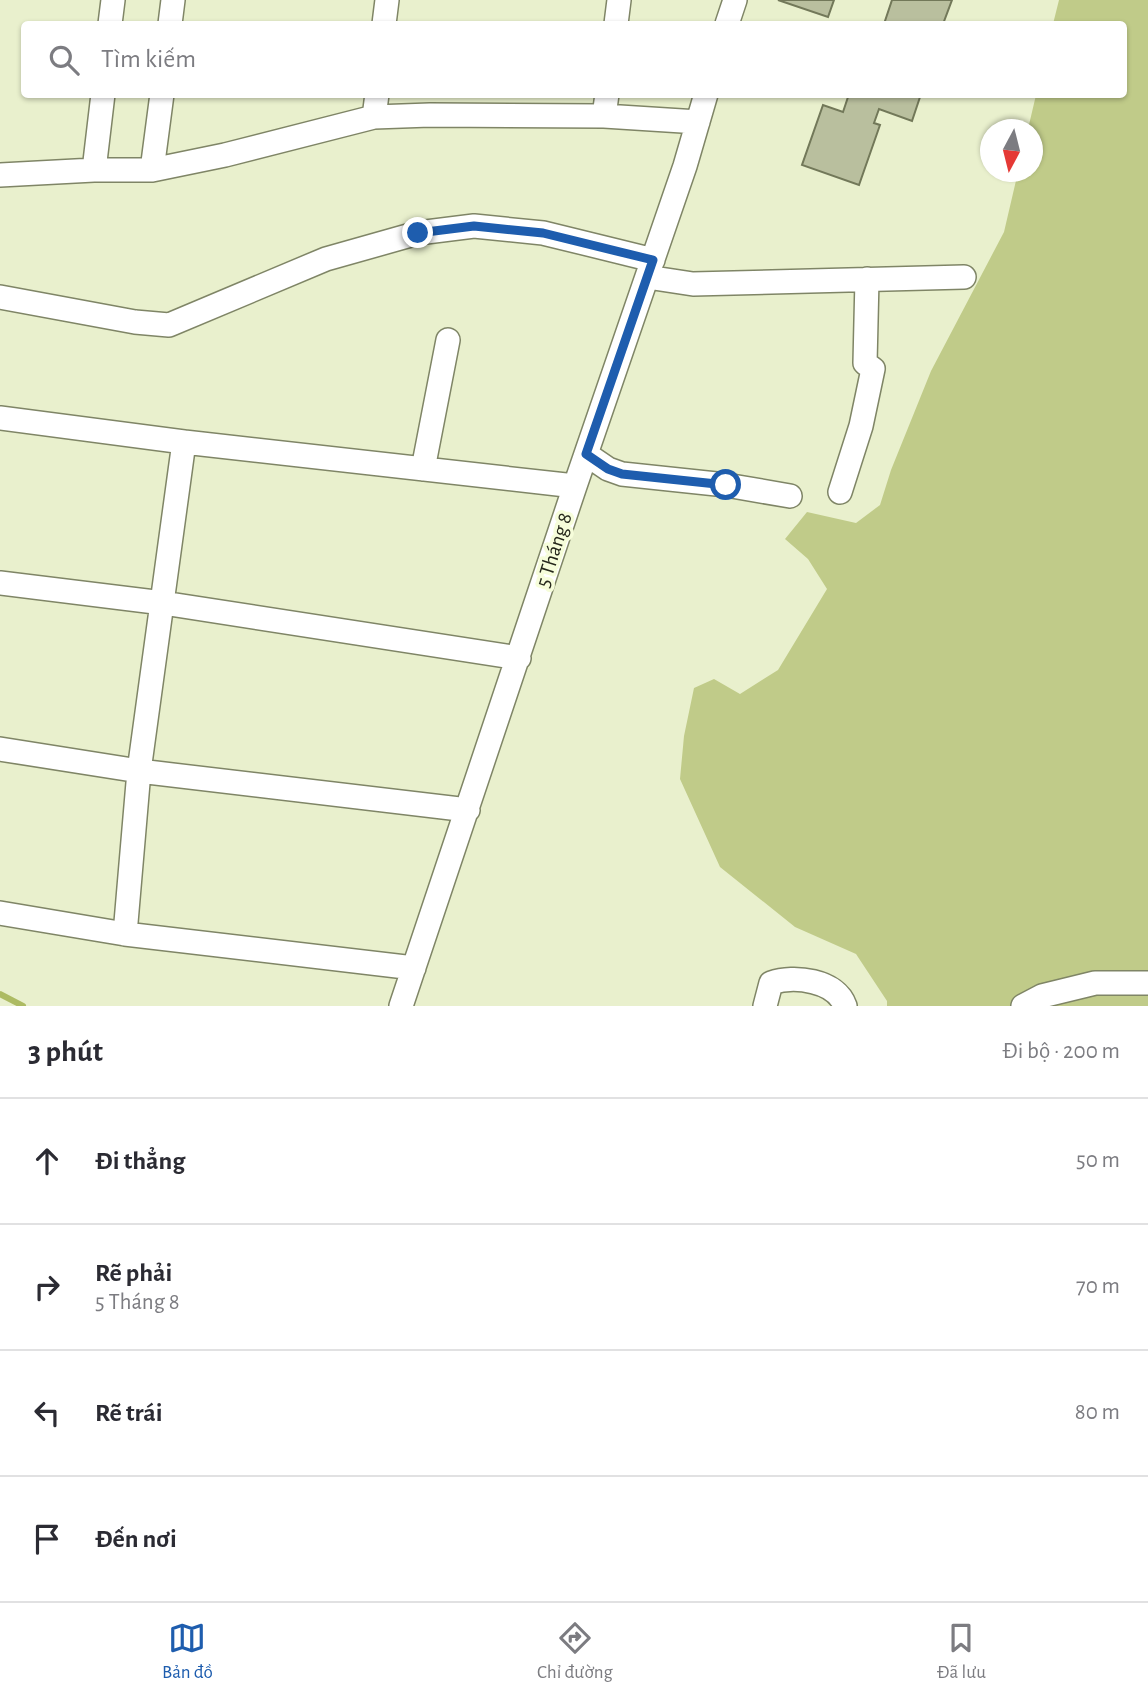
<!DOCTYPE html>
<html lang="vi">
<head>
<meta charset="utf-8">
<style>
	body { margin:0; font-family:"Alegreya Sans",sans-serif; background:#f7f7f7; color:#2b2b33 }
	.compass { position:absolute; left:980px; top:119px; width:63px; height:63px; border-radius:50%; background:#fff; box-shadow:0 2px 5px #0004; rotate:187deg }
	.stop { position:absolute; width:21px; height:21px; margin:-16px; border:5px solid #1e5dae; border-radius:50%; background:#fff }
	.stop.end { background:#1e5dae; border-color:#fff; box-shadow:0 2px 7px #0008 }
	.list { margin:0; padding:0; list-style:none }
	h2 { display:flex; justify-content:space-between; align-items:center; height:91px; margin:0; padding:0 28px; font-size:30px }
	h2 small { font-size:23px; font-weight:400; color:#7c7c81 }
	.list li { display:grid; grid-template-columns:46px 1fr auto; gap:21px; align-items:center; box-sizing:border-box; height:126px; padding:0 28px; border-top:2px solid #e1e1e2 }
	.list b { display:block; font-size:26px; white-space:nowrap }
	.list p { margin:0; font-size:23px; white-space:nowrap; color:#7c7c81 }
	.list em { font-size:23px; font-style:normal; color:#7c7c81 }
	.icon { flex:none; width:38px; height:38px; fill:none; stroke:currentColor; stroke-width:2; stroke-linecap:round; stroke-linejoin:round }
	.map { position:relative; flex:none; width:1148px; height:1006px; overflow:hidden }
	.search { position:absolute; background:#fff; box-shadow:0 2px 5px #0004; left:21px; right:21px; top:21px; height:77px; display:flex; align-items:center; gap:18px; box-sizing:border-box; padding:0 24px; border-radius:7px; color:#7c7c81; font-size:26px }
	.sheet { height:595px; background:#fff }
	nav { display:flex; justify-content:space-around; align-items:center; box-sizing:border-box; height:98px; border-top:2px solid #e1e1e2; background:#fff; font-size:19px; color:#7c7c81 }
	nav a { display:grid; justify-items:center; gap:4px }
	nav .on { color:#1e5dae }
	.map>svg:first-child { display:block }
	.green { fill:#c0cb89 }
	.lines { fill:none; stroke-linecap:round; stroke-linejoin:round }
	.stream { stroke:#adbb63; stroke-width:6 }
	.building { fill:#b9bf9e; stroke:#727859; stroke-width:2 }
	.minor-casing { stroke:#7f8566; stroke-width:26 }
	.minor { stroke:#fff; stroke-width:23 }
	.route { stroke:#1e5dae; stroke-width:9 }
	.labels { text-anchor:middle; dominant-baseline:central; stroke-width:7; stroke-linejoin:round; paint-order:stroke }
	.street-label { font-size:21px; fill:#25271b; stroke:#f6fdda }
</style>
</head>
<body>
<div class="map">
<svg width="1148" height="1006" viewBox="0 0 1148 1006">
	<rect width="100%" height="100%" fill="#e9f0cd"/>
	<path class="green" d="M 1059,0 L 1148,0 L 1148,1006 L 887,1006 L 887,1001 L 856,954 L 795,927 L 720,867 L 680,779 L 684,736 L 694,688 L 714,679 L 740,694 L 778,670 L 827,589 L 808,559 L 785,539 L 807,512 L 856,523 L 880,505 L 891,470 L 931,371 L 1004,232 L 1018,172 L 1032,172 L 1032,130 L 1028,129 L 1036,95 L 1124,94 L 1124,24 L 1053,24 Z"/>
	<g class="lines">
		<path class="stream" d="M 0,994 L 23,1006"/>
	</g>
	<path class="building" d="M 778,0 L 834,0 L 828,17 Z
		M 892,0 L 952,0 L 943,24 L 884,24 Z
		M 842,94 L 921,94 L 912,121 L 879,109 L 874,123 L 880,125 L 859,185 L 802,165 L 823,105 L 843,112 L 848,97 Z"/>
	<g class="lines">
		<defs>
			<path id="minor" d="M 110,24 L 113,0
				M 170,24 L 173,0
				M 384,24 L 387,0
				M 616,24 L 619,0
				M 727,24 L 735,0
				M 604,116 L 607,94
				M 374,117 L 377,94
				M 94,170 L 103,94
				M 152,170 L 162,94
				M 0,175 L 94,170 L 152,170 L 225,155 L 374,117 L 430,115 L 604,116 L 698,122
				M 647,277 L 693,284 L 964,277
				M 0,297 L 135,322 L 169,325 L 326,259 L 418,233 L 474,226 L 543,233 L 653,260
				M 0,418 L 184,442 L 575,486
				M 586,454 L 608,469 L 622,474 L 726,485 L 790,496
				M 423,469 L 448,340
				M 840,492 L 861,426 L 873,369 L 865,363 L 867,279
				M 0,583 L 163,603 L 519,658
				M 0,749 L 139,771 L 468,810
				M 0,913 L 125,934 L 414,968
				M 125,934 L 139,771 L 184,442
				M 401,1006 L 575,486 L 685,166 L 706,94
				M 765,1006 L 771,983 C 794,975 836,980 845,1006
				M 1023,1006 L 1042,996 L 1095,983 L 1148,983"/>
		</defs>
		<use href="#minor" class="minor-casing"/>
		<use href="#minor" class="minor"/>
	</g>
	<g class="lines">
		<path class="route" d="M 418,233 L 474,226 L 543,233 L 653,260 L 586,454 L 608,469 L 622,474 L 726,485"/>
	</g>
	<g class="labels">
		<g class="street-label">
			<text transform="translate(554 550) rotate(-72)">5 Tháng 8</text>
		</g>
	</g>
</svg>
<svg class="compass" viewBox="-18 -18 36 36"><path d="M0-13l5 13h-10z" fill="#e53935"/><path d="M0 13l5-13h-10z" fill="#7c7c81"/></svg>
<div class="stop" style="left:726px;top:485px"></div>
<div class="stop end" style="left:418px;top:233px"></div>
<div class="search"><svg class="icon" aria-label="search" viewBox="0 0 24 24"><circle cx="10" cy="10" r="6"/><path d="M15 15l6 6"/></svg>Tìm kiếm</div>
</div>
<section class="sheet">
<h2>3 phút<small>Đi bộ · 200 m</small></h2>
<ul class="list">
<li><svg class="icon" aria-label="ahead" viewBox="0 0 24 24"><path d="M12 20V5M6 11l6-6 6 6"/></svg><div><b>Đi thẳng</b></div><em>50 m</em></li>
<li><svg class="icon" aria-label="right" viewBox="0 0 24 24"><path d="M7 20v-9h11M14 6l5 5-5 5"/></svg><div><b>Rẽ phải</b><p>5 Tháng 8</p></div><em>70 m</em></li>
<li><svg class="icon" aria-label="left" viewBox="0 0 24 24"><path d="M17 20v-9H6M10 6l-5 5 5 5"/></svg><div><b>Rẽ trái</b></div><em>80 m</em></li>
<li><svg class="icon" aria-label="arrive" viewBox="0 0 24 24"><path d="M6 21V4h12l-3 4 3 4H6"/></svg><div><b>Đến nơi</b></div></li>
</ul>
</section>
<nav>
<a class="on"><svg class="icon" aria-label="map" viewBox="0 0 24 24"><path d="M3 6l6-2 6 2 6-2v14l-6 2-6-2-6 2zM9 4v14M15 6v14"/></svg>Bản đồ</a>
<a><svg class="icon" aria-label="directions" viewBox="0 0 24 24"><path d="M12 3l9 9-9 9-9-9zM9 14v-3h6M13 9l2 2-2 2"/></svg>Chỉ đường</a>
<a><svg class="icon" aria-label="saved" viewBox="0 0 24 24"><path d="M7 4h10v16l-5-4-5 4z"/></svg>Đã lưu</a>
</nav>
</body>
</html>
